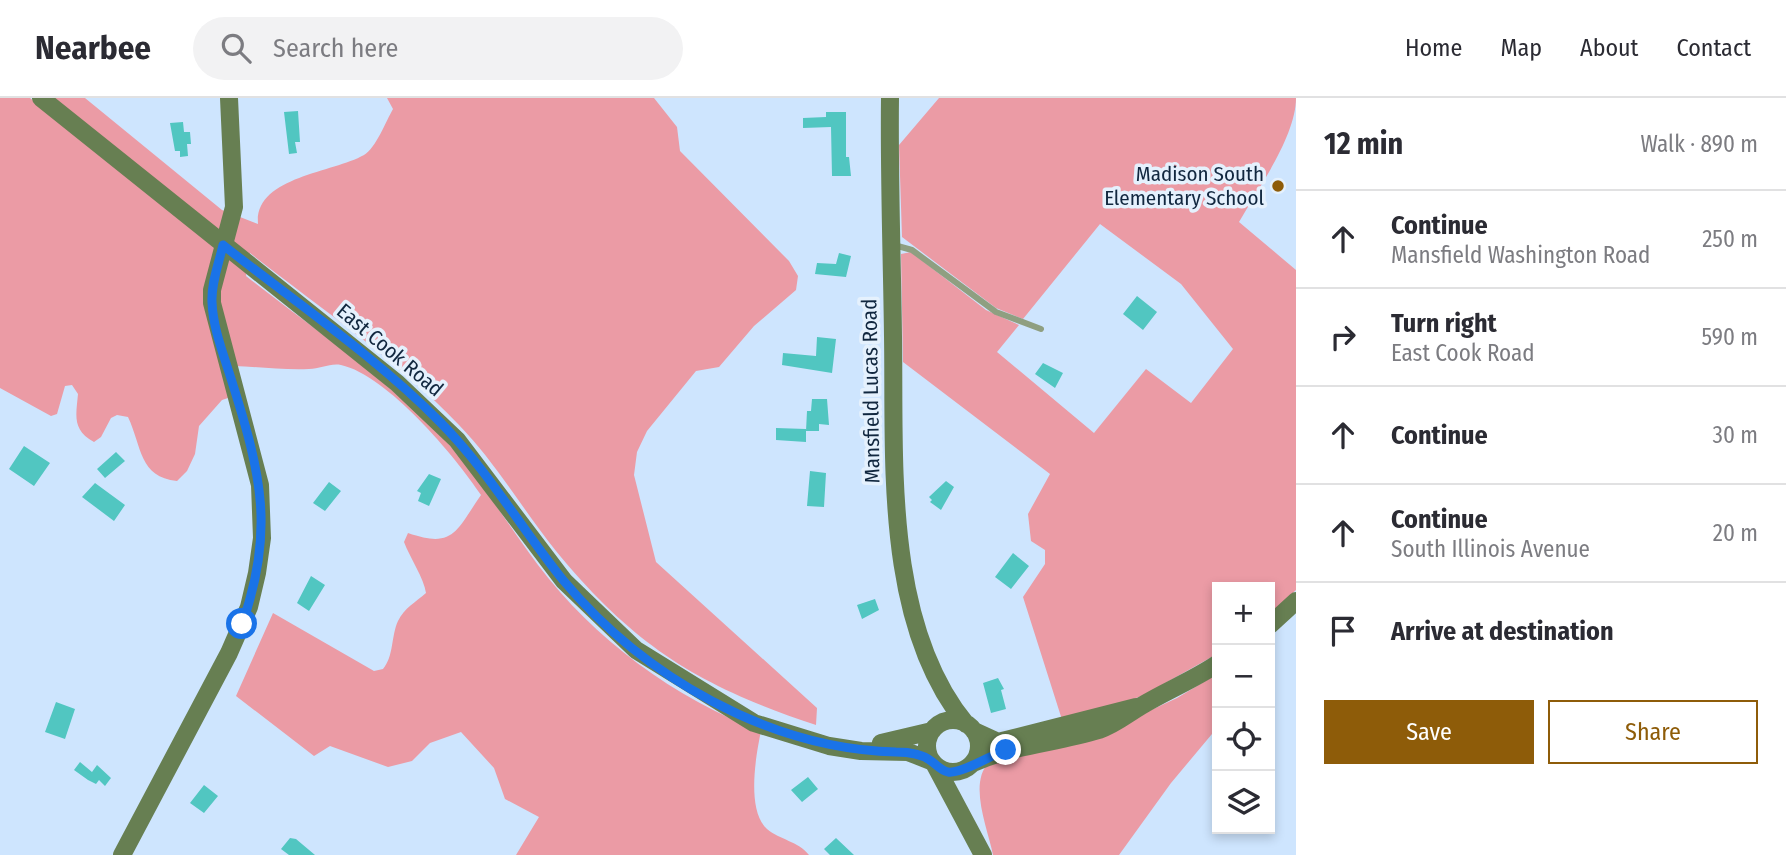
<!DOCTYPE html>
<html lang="en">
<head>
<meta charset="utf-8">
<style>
	body { margin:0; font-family:"Fira Sans Condensed",sans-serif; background:#f2f2f3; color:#2b2b33 }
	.controls { position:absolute; right:21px; bottom:21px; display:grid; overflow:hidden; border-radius:0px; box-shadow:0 4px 10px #0003 }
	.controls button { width:63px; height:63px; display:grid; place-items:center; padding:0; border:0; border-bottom:2px solid #e1e1e2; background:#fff; color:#2b2b33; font:35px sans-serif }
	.stop { position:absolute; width:21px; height:21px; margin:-16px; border:5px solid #1a73e8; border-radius:50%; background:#fff }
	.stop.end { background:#1a73e8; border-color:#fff; box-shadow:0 2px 7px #0008 }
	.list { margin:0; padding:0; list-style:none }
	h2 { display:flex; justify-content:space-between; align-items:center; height:91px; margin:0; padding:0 28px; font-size:30px }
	h2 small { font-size:23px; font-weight:400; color:#7c7c81 }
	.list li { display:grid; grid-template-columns:46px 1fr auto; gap:21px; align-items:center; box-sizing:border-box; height:98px; padding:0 28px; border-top:2px solid #e1e1e2 }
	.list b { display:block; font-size:26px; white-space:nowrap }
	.list p { margin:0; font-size:23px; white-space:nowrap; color:#7c7c81 }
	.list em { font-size:23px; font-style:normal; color:#7c7c81 }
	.actions { display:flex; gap:14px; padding:21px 28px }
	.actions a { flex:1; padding:16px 0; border:2px solid #8e5c09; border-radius:0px; text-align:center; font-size:24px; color:#8e5c09 }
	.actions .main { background:#8e5c09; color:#fff }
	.icon { flex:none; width:38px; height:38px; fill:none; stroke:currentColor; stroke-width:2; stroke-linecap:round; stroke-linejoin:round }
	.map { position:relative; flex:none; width:1296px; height:757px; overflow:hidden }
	header { display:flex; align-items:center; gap:42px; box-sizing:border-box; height:98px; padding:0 35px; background:#fff; border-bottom:2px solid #e1e1e2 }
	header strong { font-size:33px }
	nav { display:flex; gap:38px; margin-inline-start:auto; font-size:24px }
	.search { width:490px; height:63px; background:#f2f2f3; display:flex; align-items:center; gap:18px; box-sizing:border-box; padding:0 24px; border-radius:38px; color:#7c7c81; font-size:26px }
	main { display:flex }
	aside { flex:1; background:#fff }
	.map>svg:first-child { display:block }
	.green { fill:#eb9ba5 }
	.building { fill:#51c6c1 }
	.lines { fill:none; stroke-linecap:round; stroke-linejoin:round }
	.lane { stroke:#8f9f81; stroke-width:6 }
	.secondary { stroke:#677f52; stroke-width:18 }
	.route { stroke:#1a73e8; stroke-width:9 }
	.poi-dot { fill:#8e5c09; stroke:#e5f1fd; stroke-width:2.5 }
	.labels { text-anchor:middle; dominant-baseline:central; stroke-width:7; stroke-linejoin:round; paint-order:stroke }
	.poi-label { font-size:21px; fill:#11273f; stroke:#e5f1fd; text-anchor:end }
	.street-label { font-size:21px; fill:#11273f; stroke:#e5f1fd }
</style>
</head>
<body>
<header>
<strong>Nearbee</strong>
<div class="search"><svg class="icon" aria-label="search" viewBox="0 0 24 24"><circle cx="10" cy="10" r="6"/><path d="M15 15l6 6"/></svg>Search here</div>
<nav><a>Home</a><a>Map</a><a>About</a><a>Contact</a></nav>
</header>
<main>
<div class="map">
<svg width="1296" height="757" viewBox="0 0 1296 757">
	<rect width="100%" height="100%" fill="#cee5fe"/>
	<path class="green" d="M 0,0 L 30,0 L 194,131 L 51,0 L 85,0 L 222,112 L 258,126 C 254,79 332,75 364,57 C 376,50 386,23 393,11 L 387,0 L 654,0 L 677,29 L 680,53 L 789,163 L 798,178 L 796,192 L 754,228 L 719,269 L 696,273 L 647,333 L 637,354 L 634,377 L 656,464 L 817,610 L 816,627 C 699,588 635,549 556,453 C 523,412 496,365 459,327 C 398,262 320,210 250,155 L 246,178 C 314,231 387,281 446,343 C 481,381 507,426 538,467 C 593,540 675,601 761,633 C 756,657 746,712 767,731 C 780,742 798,743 809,757 L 516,757 L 539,719 L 505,701 L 494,670 L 461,634 L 430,645 L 412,663 L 388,669 L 330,648 L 314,658 L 236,598 L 273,515 L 374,573 L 383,571 C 394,558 391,538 398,523 C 404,510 416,504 426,495 C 424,480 410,460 404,444 L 408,435 C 454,451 456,433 481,397 C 456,359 387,277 341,267 C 330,265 320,271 309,271 C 284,272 259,269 234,268 L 231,299 L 222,302 L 199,328 L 195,356 L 187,373 L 177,383 C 139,379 142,349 128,319 L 117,317 L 111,320 L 101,339 L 94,344 C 72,332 76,318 78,296 L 72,287 L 65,288 L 57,316 L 51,318 L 0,290 Z
		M 939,0 L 1296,0 C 1296,38 1258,91 1239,124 L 1296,172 L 1296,492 L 1270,517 L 1270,489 L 1217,489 L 1217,556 L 1144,597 L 1064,628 L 1023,499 L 1045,466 L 1045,452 L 1031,443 L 1028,416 L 1050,376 L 903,264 L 901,156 L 911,154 L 986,212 L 1019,227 L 997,254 L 1094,335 L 1146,271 L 1191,305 L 1233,251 L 1181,186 L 1100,126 L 1023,221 L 996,210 L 902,139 L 899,47 Z
		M 1217,576 L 1217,630 L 1171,685 L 1119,757 L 993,757 C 988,731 968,686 989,664 L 1121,626 L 1177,600 Z"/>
	<path class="building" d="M 298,13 L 300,44 L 295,44 L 297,55 L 289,56 L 284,14 Z
		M 826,14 L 846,14 L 846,59 L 849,59 L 851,78 L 832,78 L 831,29 L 803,30 L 803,20 L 826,19 Z
		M 183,24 L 184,34 L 190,34 L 191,46 L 187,46 L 188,58 L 180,59 L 180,53 L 175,53 L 170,25 Z
		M 839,155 L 851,158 L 846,179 L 815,176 L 817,165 L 836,166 Z
		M 1137,198 L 1157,214 L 1143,232 L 1123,216 Z
		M 817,239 L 836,241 L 832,275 L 782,267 L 783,255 L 816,258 Z
		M 1043,265 L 1063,275 L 1055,290 L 1035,276 Z
		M 812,301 L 827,301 L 829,327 L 819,326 L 819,333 L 806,333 L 807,313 L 811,313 Z
		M 776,330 L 806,331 L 806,344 L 776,342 Z
		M 24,348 L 50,365 L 34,388 L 9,371 Z
		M 116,354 L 125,363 L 105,380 L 97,371 Z
		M 810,373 L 826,375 L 824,409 L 807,408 Z
		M 429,376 L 441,381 L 429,408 L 418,403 L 421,395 L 417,393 Z
		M 946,383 L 954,389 L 941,412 L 930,404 L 932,402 L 929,399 Z
		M 329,384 L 341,393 L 325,413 L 313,405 Z
		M 95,385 L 125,407 L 114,423 L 82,399 Z
		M 1013,455 L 1029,468 L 1011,491 L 995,479 Z
		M 311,478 L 325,487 L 309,513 L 297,505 Z
		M 875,501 L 879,512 L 862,521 L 857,507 Z
		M 998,580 L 1004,591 L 1001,592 L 1006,611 L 991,615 L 983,585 Z
		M 56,604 L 75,611 L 65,641 L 45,634 Z
		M 80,664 L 92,674 L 97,667 L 111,680 L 105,688 L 99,682 L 96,686 L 88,682 L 74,672 Z
		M 808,679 L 818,691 L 802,704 L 791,692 Z
		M 204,687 L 218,698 L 204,715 L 190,705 Z
		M 290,740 L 296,741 L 315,757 L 289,757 L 281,751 Z
		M 836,740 L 854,757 L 830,757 L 824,751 Z"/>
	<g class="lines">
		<path class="lane" d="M 894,147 L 912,152 L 996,214 L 1041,231"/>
		<path class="secondary" d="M 41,0 L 397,285 L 457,342 L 564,483 L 636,552 L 754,625 L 829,648 L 861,653 L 908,654 L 931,663
			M 890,0 C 889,79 892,159 893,238 C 895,361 883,525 966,626
			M 1270,527 L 1296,503
			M927 648a26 26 0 1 1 52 0a26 26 0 1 1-52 0Z
			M 974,633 L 998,644 L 1136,609
			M 881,645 L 932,633
			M 973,665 C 1013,647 1057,645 1099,632 C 1116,626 1126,617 1141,608 C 1166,593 1193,582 1217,566
			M 935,667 L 983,757
			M 122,757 L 229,555 L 249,509 L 257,475 L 262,440 L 260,387 L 212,205 L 212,192 L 234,109 L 229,0"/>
	</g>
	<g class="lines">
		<path class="route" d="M 242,526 C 275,434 261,376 233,287 C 225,260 213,232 212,204 C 211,185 219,165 223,147 C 295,204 375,258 440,324 C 487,371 521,430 563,482 C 644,579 769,651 896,654 C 908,654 921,655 931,663 C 937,667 940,672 948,674 C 962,676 991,657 1006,652"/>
	</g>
	<circle class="poi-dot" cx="1278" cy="88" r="7"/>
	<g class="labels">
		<g class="poi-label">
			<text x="1264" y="76">Madison South<tspan x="1264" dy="24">Elementary School</tspan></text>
		</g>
		<g class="street-label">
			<text transform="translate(390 252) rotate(40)">East Cook Road</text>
			<text transform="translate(871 293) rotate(-91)">Mansfield Lucas Road</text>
		</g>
	</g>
</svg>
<div class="controls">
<button>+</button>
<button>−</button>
<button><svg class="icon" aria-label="locate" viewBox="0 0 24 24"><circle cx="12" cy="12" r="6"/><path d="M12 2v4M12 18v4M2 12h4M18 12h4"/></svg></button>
<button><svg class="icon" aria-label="layers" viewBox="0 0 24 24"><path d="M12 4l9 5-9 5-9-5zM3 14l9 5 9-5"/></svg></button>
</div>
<div class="stop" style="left:242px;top:526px"></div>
<div class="stop end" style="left:1006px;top:652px"></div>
</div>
<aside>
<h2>12 min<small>Walk · 890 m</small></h2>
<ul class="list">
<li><svg class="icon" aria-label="ahead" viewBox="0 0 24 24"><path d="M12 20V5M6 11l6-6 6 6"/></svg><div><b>Continue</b><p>Mansfield Washington Road</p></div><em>250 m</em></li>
<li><svg class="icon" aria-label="right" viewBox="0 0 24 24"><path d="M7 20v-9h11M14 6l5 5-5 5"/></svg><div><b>Turn right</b><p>East Cook Road</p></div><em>590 m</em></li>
<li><svg class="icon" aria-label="ahead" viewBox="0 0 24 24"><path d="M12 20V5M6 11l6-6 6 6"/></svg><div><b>Continue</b></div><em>30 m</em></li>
<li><svg class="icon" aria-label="ahead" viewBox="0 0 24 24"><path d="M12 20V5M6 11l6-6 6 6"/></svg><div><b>Continue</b><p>South Illinois Avenue</p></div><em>20 m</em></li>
<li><svg class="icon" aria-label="arrive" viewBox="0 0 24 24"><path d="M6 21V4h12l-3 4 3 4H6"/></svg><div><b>Arrive at destination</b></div></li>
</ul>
<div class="actions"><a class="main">Save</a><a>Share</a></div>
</aside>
</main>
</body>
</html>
